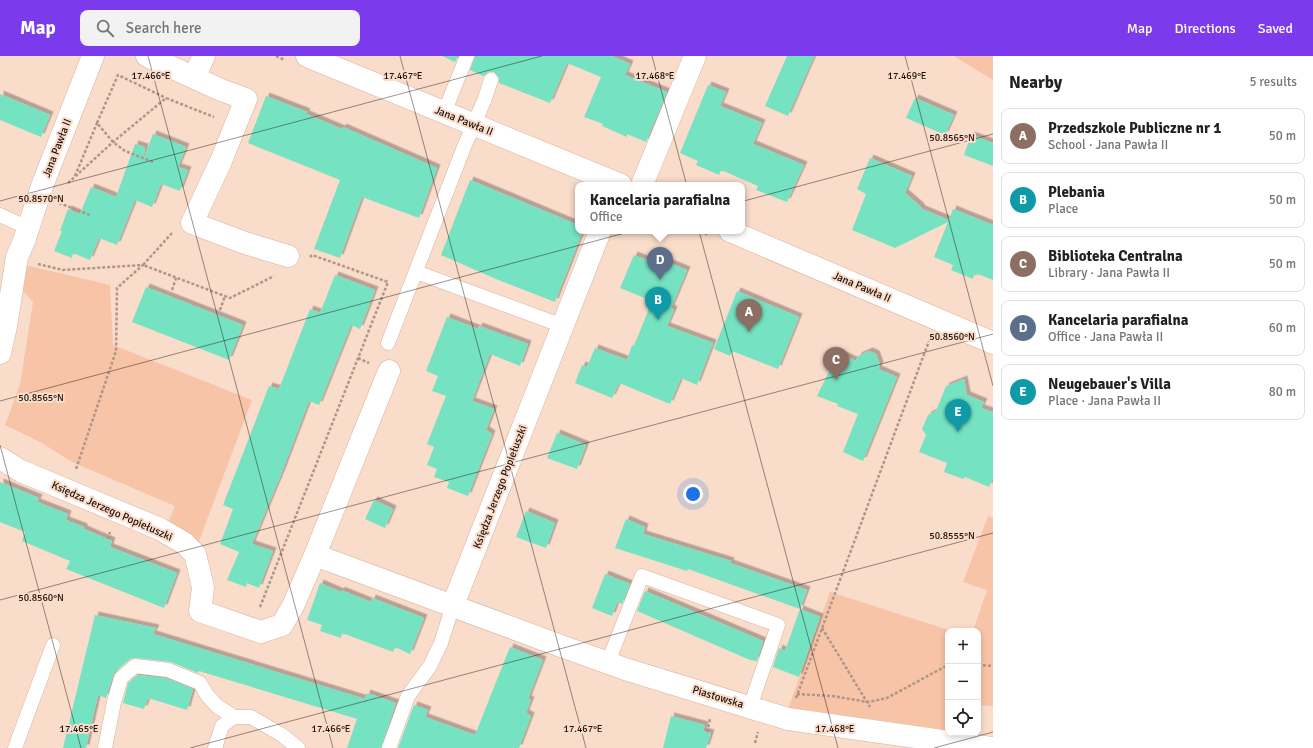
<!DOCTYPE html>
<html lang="en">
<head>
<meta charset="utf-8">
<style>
	body { margin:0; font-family:Signika,sans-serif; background:#f2f2f2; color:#202124 }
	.controls { position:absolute; right:12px; bottom:12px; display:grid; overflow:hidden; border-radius:8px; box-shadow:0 2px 6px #0003 }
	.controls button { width:36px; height:36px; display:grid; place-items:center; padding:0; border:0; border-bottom:1px solid #e0e0e0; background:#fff; color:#202124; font:20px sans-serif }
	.you { position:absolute; left:693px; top:438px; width:14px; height:14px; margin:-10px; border:3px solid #fff; border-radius:50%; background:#1a73e8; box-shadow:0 0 0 6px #1a73e833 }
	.badge { display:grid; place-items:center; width:26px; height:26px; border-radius:50%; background:#7c3aed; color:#fff; font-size:13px; font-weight:700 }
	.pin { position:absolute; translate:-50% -33px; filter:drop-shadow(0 1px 2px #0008) }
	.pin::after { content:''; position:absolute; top:21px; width:14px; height:12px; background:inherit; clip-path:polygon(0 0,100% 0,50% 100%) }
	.popup { position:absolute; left:575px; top:126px; width:170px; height:52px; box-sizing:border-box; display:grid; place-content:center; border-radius:8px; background:#fff; filter:drop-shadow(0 1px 3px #0005); font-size:13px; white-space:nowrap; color:#757577 }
	.popup b { font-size:15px; color:#202124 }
	.popup::after { content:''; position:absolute; left:50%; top:100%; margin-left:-8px; border:8px solid transparent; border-top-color:#fff }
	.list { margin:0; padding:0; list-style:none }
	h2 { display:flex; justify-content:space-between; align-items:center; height:52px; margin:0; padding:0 16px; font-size:17px }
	h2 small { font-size:13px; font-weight:400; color:#757577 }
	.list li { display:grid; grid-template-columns:26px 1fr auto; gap:12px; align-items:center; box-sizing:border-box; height:56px; margin:0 8px 8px; padding:0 8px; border:1px solid #e0e0e0; border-radius:8px }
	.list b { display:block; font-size:15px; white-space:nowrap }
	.list p { margin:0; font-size:13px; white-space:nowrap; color:#757577 }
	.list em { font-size:13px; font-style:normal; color:#757577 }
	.icon { flex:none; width:22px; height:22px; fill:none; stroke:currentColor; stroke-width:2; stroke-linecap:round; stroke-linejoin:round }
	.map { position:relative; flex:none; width:993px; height:692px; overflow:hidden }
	header { display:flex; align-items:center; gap:24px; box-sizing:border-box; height:56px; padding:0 20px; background:#7c3aed; color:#fff }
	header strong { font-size:19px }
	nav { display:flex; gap:22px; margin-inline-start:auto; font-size:14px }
	.search { width:280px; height:36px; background:#f2f2f2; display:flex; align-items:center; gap:10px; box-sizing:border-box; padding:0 14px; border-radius:8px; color:#757577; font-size:15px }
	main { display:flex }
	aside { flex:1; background:#fff }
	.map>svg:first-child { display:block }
	.green { fill:#f7c4a7 }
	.building { fill:#75e3c2; filter:url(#shadow) }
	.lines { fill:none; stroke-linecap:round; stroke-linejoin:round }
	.service-casing { stroke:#d6b29e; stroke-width:15 }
	.minor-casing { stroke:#d6b29e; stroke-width:23 }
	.tertiary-casing { stroke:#d6b29e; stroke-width:23 }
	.path { stroke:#ae9689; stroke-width:2.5; stroke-dasharray:3 2; stroke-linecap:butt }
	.service { stroke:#fff; stroke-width:14 }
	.minor { stroke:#fff; stroke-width:22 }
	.tertiary { stroke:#fff; stroke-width:22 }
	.ticks { fill:none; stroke:#1e110a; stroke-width:1; stroke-opacity:0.45 }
	.labels { text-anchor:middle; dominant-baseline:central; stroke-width:4; stroke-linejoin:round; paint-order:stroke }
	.street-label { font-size:11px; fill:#1e110a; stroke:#fadccb }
	.ticks-label { font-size:10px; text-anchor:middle; fill:#1e110a; stroke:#fadccb; stroke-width:4; stroke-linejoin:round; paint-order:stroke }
</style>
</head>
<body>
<header>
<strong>Map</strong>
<div class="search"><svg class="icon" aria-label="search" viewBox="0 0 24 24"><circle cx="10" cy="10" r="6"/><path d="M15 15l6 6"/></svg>Search here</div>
<nav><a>Map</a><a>Directions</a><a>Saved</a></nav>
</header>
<main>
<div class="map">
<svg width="993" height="692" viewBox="0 0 993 692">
	<defs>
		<filter id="shadow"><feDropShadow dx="3.5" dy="-3.5" stdDeviation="0" flood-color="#0004"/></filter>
	</defs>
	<rect width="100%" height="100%" fill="#fadccb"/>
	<path class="green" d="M 954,0 L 993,0 L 993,24 Z
		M 25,209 L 110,229 L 113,289 L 252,344 L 196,493 L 168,467 L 175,450 L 72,406 L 42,387 L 5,369 L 20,328 L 33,246 L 21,233 Z
		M 988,460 L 993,462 L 993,650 L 978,649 L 978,575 L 973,575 L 987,534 L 963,526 Z
		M 830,536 L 952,575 L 948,575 L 948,674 L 801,653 L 788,653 Z"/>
	<path class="building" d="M 442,0 L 458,0 L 455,6 Z
		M 475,0 L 612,0 L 630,8 L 625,19 L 667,36 L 646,86 L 627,78 L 627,81 L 602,70 L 603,68 L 584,61 L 601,21 L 567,7 L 550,47 L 499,27 L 499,22 L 494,16 L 489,16 L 483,20 L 470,14 Z
		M 787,0 L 814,0 L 788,60 L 765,50 Z
		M 708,29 L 726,36 L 720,50 L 762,67 L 753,88 L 804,109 L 787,146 L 756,134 L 758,130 L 721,114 L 719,119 L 696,109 L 698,105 L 680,97 Z
		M 0,38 L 50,59 L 41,81 L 0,64 Z
		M 266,40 L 307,56 L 306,58 L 342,73 L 343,71 L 437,112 L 419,162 L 362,141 L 340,202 L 314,193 L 340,124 L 248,87 Z
		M 915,42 L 954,59 L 945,79 L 906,62 Z
		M 153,78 L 186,91 L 178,111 L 188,114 L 180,135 L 161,128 L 152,151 L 135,144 L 117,189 L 99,182 L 90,204 L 73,197 L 72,202 L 54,195 L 62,175 L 60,175 L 68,153 L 80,158 L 91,131 L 116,141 L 135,88 L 145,91 L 143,104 Z
		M 971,79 L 993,87 L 993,110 L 964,99 Z
		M 870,102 L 912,120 L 905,137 L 920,150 L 922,153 L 949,164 L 953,153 L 993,169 L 993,224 L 975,217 L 973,223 L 951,214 L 953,209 L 934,201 L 948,166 L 895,192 L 852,174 L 866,138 L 857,133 Z
		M 470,124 L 578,169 L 578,175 L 582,175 L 582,177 L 555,246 L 496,223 L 441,199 Z
		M 634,199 L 652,206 L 655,201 L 687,214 L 671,252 L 674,254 L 667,270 L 713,287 L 697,329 L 681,322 L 670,348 L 619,327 L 612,342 L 575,327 L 582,309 L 587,311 L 595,292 L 627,304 L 632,289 L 634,290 L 652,245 L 620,232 Z
		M 335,219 L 375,234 L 360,273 L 351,269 L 319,349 L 309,345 L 282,416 L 252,488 L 273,495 L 259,532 L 247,527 L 246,531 L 227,524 L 239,496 L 220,488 L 233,453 L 223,449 L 269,330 L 279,333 L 310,253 L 320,257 Z
		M 146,231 L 243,269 L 229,304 L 132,266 Z
		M 737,235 L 799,261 L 778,313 L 732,295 L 730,300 L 714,293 Z
		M 447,261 L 478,273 L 479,270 L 528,288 L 520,310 L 490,298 L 472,345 L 494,353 L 486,374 L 492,378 L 468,440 L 447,432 L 449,426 L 434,421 L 437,413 L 427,409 L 434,391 L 427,388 L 446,340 L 432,335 L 438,320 L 426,315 Z
		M 869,295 L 876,298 L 880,309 L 878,313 L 897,321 L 863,405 L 843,396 L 858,358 L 837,350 L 838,348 L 817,340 L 838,297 L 856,305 L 858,300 Z
		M 964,323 L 967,339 L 984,346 L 981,352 L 993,356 L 993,422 L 989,431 L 965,421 L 963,423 L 944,416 L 947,407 L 919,396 L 926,379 L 922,373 L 928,359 L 936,355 L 946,330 Z
		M 557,377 L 586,389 L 577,413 L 547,402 Z
		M 0,426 L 39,442 L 37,446 L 68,458 L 66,464 L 84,471 L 84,473 L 112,485 L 110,491 L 177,517 L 164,552 L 66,513 L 70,505 L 22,485 L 25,476 L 0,466 Z
		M 374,444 L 393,453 L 385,472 L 365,463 Z
		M 526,455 L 555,467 L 546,492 L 516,481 Z
		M 626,463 L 645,471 L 643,478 L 731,505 L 730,507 L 807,534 L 800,553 L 688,513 L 687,515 L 615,492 Z
		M 605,518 L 630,528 L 622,548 L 617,546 L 612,560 L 592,552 Z
		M 320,527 L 341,536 L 341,534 L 371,546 L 372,542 L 424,562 L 410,598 L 395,591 L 393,596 L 342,577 L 341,582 L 320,575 L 322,569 L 307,564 Z
		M 645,535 L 763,585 L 757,605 L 750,604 L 637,555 Z
		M 800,553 L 820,561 L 799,621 L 773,611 L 779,592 L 785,595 Z
		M 95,559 L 156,572 L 153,578 L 365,643 L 367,637 L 396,647 L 381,692 L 347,692 L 357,663 L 199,615 L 198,617 L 171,606 L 136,602 L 130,603 L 115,616 L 113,620 L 106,642 L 98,639 L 86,692 L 63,692 Z
		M 510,591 L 543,604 L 528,643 L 531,644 L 526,657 L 531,660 L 519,692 L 398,692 L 414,649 L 428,654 L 425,661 L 475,679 Z
		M 138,619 L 166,622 L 193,633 L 187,654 L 148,642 L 144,653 L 123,647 L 128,627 Z
		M 671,660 L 705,669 L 703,675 L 711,677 L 706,692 L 663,692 Z"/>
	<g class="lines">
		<defs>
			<path id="service" d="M 444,57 L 467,0
				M 0,159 L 28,172
				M 416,216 L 563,270
				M 388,287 L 464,91 L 484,45 L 491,24
				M 608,606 L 642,520 L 778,569 L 750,651
				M 15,692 L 53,589
				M 105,692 L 114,646 L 121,622 L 135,610 L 168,614 L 200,627 L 207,639 L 217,650 L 234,661
				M 215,692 L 222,670 L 234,661 L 251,661 L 282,679 L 298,692
				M 389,692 L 408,640 L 430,610 L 441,587 L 453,549"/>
			<path id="minor" d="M 147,0 L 221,34 L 246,43 L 221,105 L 192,167 L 245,187 L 288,200
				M 194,21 L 204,0
				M 642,129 L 695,0
				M 0,297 L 6,270 L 17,201 L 24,185 L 42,130 L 93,0
				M 389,315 L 315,499 L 561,590 L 625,613 L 788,663 L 993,692
				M 0,402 L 21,415 L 160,473 L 184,487 L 195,498 L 199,514 L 203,532 L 200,555 L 261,576 L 282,569 L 293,550 L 315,499
				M 453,549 L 600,175"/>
			<path id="tertiary" d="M 307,0 L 621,129
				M 730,175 L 993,287"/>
		</defs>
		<use href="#service" class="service-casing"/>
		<use href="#minor" class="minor-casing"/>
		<use href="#tertiary" class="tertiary-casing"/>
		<path class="path" d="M 276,0 L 285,4
			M 153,106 L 125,95 L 113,86 L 97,67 L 118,19 L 166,42
			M 75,120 L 97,67
			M 68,127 L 113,86 L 166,42 L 214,61
			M 59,147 L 90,159
			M 700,175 L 709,179
			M 172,177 L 143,209 L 230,242 L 274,220
			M 38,208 L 63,214 L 143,209 L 117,232 L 116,295 L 76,413
			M 172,234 L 176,222
			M 220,254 L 225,240
			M 358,302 L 369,307
			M 108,483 L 110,476
			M 260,551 L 388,226 L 312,199 L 310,201
			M 822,572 L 870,651
			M 978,609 L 993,610
			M 797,638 L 832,640 L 868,646 L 887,642 L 948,609
			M 796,642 L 929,285
			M 707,676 L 710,663
			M 755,687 L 758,676"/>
		<use href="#service" class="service"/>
		<use href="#minor" class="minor"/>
		<use href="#tertiary" class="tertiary"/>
	</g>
	<path class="ticks" d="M 148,0 L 333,692M 400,0 L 586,692M 652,0 L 838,692M 905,0 L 993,330M 0,145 L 542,0M 0,345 L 993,78M 0,389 L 81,692M 0,544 L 993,278M 190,692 L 993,477M 934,692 L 993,676"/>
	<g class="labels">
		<g class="street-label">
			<text transform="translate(464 65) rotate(22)">Jana Pawła II</text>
			<text transform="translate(57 92) rotate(-69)">Jana Pawła II</text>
			<text transform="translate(862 231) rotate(23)">Jana Pawła II</text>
			<text transform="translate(500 431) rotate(-69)">Księdza Jerzego Popiełuszki</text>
			<text transform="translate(112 455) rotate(24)">Księdza Jerzego Popiełuszki</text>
			<text transform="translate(718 641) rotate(17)">Piastowska</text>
		</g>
	</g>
	<g class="ticks-label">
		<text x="151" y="23">17.466°E</text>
		<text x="403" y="23">17.467°E</text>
		<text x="655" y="23">17.468°E</text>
		<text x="907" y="23">17.469°E</text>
		<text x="952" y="85">50.8565°N</text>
		<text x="41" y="146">50.8570°N</text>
		<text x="952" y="284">50.8560°N</text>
		<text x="41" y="345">50.8565°N</text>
		<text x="952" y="483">50.8555°N</text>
		<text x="41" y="545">50.8560°N</text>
		<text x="79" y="676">17.465°E</text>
		<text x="331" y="676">17.466°E</text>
		<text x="583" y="676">17.467°E</text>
		<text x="835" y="676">17.468°E</text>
	</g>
</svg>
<div class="controls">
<button>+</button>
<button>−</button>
<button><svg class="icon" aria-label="locate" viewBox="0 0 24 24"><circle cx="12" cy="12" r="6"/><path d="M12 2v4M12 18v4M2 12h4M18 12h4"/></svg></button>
</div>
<div class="you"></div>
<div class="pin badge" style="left:749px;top:276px;background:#8d6e63">A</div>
<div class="pin badge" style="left:658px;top:264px;background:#0f9aa8">B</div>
<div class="pin badge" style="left:836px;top:324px;background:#8d6e63">C</div>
<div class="pin badge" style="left:660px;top:224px;background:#5c6f8a">D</div>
<div class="popup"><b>Kancelaria parafialna</b>Office</div>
<div class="pin badge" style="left:958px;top:376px;background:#0f9aa8">E</div>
</div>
<aside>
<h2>Nearby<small>5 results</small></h2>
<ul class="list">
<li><span class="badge" style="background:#8d6e63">A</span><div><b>Przedszkole Publiczne nr 1</b><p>School · Jana Pawła II</p></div><em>50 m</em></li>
<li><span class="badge" style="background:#0f9aa8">B</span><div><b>Plebania</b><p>Place</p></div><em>50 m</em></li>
<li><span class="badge" style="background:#8d6e63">C</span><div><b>Biblioteka Centralna</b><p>Library · Jana Pawła II</p></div><em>50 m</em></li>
<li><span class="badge" style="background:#5c6f8a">D</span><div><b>Kancelaria parafialna</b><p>Office · Jana Pawła II</p></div><em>60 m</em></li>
<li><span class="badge" style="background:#0f9aa8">E</span><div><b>Neugebauer's Villa</b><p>Place · Jana Pawła II</p></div><em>80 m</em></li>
</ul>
</aside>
</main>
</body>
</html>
